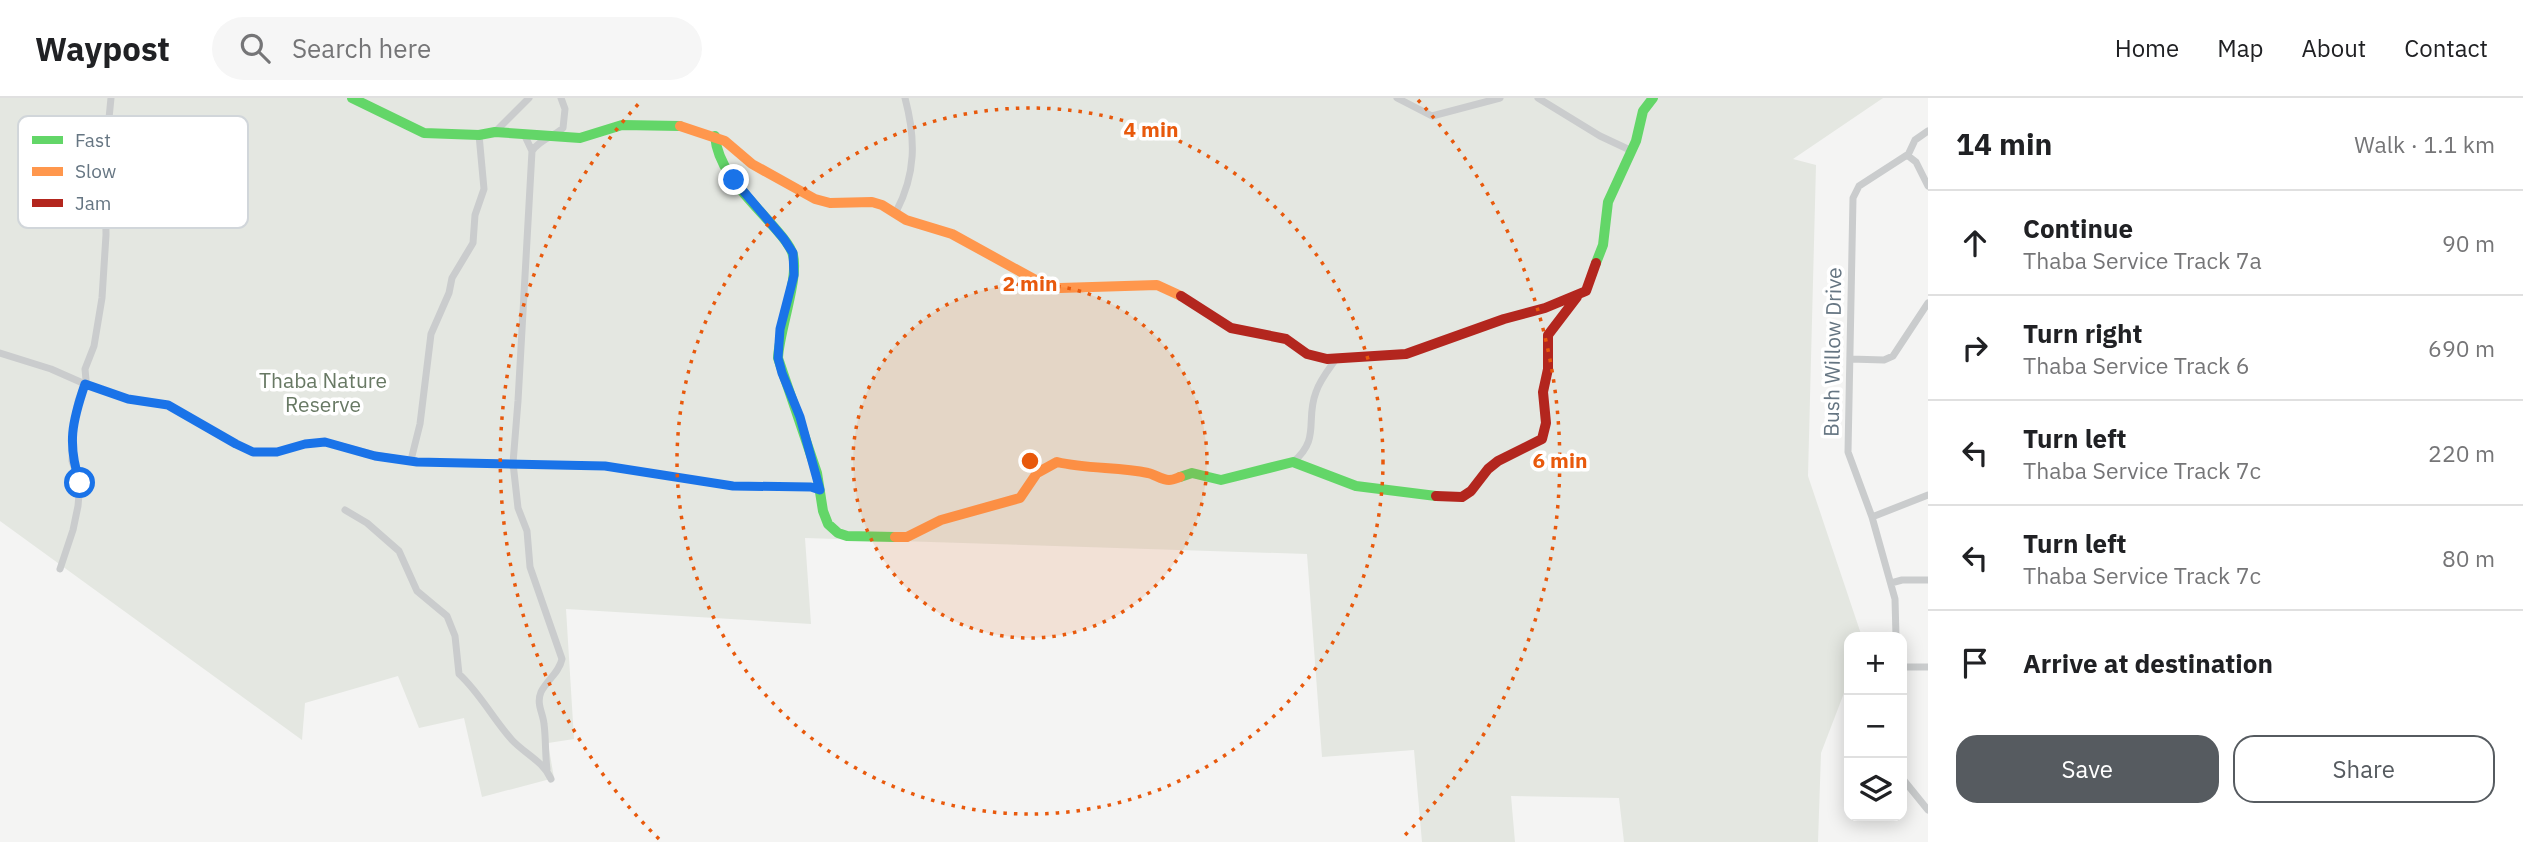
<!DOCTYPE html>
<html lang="en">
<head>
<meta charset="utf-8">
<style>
	body { margin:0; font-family:"IBM Plex Sans",sans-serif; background:#f6f6f6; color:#202124 }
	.controls { position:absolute; right:21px; bottom:21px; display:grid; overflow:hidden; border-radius:14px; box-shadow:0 4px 18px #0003 }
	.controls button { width:63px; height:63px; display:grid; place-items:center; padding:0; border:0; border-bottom:2px solid #e0e0e0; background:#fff; color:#202124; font:35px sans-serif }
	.stop { position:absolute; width:21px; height:21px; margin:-16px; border:5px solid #1a73e8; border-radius:50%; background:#fff }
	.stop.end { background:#1a73e8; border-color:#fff; box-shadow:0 2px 7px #0008 }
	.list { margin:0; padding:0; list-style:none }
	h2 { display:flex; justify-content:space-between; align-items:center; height:91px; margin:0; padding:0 28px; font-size:30px }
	h2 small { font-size:23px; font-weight:400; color:#757577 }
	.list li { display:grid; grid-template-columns:46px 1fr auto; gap:21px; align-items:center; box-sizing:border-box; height:105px; padding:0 28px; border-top:2px solid #e0e0e0 }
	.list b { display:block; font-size:26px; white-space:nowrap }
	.list p { margin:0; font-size:23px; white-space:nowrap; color:#757577 }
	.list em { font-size:23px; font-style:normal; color:#757577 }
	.actions { display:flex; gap:14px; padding:21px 28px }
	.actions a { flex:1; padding:16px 0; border:2px solid #565b60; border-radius:21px; text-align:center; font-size:24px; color:#565b60 }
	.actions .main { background:#565b60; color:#fff }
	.icon { flex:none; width:38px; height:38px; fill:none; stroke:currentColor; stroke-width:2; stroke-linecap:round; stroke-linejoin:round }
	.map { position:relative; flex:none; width:1928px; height:744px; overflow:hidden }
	header { display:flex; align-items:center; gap:42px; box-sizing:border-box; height:98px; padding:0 35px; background:#fff; border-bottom:2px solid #e0e0e0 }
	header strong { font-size:33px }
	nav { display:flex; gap:38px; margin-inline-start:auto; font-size:24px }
	.search { width:490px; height:63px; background:#f6f6f6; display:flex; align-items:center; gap:18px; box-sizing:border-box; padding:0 24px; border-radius:38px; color:#757577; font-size:26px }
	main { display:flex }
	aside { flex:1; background:#fff }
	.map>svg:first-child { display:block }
	.green { fill:#e4e7e1 }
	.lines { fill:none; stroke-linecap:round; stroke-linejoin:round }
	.street { stroke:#cacccd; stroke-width:7 }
	.fast { stroke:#63d668; stroke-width:10 }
	.slow { stroke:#ff974d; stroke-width:10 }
	.jam { stroke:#b3261e; stroke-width:10 }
	.route { stroke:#1a73e8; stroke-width:9 }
	.ring { fill:none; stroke:#e8590c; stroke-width:3.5; stroke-dasharray:3.5 7 }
	.labels { text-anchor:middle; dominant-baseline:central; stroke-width:7; stroke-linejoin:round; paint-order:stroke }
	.street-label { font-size:21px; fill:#657582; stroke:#fff }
	.park-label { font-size:21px; fill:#687964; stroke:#fff }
	.key { fill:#fff; stroke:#d1d6da; stroke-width:2 }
	.key-label { font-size:19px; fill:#657582 }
	.centre { fill:#e8590c; stroke:#fff; stroke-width:3.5 }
	.ring-label { font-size:21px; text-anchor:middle; font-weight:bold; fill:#e8590c; stroke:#fff; stroke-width:7; stroke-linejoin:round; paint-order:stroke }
</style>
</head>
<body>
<header>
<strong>Waypost</strong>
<div class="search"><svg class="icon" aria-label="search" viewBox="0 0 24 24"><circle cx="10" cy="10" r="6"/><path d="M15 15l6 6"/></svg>Search here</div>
<nav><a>Home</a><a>Map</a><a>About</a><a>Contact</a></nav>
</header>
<main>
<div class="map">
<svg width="1928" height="744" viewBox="0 0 1928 744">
	<rect width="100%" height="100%" fill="#f4f4f3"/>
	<path class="green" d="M 0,0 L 1883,0 L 1793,61 L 1816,67 L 1808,378 L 1862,539 L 1849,539 L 1849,582 L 1821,655 L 1818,744 L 1624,744 L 1619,700 L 1511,698 L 1515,744 L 1422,744 L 1414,652 L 1322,659 L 1307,456 L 805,440 L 811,526 L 566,511 L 574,641 L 548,645 L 554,680 L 482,699 L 464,620 L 419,630 L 398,578 L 305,605 L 302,642 L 0,423 Z"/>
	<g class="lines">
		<path class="street" d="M 1397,0 L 1432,18 L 1500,0
			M 1538,0 L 1600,38 L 1632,53
			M 495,34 L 529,0
			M 524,36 L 532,53 L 518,303 L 513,365 L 518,410 L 527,433 L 530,469 L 562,561 C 559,575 547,582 541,594 C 536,606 543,615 544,626 C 546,641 545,656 547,671
			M 532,53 C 540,41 553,39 563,30 L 565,11 L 561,0
			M 1908,57 L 1915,42 L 1928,33
			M 896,114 C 916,76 916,41 905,0
			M 0,255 L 51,271 L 85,286 L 128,301 L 168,307 L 236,346 L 253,354 L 277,354 L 305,346 L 325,344 L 375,357 L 417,364 L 605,368 L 733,388 L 811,389 L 820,392
			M 1850,261 L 1884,262 L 1893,258 L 1928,205
			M 411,362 L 420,326 L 431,236 L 449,195 L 452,180 L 473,145 L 475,117 L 484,91 L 479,37
			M 1293,364 C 1321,341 1305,322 1316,294 C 1320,282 1329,271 1336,261
			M 345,412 L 367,425 L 399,453 L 417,493 L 447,518 L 455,538 L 459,576 C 480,595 493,621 512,642 C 525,656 543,663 551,681
			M 1872,419 L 1848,354 L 1853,100 L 1859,88 L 1907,57 L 1916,64 L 1928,88
			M 60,471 L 73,432 L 78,408 L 80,385 L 72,363 L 73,333 L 78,303 L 86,282 L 85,271 L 94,248 L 102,200 L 106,137 L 105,61 L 111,0
			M 1891,485 L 1902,482 L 1928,482
			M 1896,539 L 1895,501 L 1872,419 L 1928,397
			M 1902,569 L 1928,569
			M 1902,680 L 1928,712"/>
		<path class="fast" d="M 352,0 L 424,35 L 479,37 L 495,34 L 580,40 L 622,27 L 680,28
			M 715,38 C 718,74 751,102 773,128 C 779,135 788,144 792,154 C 801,175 779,233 778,260 L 817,375 L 823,413 L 828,426 L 838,435 L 847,438 L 895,439
			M 1596,165 L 1603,147 L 1608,104 L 1636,43 L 1643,13 L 1653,0
			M 1180,379 L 1192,375 L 1221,382 L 1293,364 L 1356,388 L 1436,398"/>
		<path class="slow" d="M 680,28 L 725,43 L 752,66 L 815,101 L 830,105 L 872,104 L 882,107 L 906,122 L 952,136 L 1041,185 L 1060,190 L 1157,187 L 1181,198
			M 895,439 L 907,439 L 941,422 L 1020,400 L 1037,375 L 1057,364 C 1087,371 1118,369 1148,375 C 1154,376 1162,382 1169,382 C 1173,382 1177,380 1180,379"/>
		<path class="jam" d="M 1181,198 L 1231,230 L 1286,241 L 1307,256 L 1327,261 L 1406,256 L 1504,221 L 1545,210 L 1586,193 L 1596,165
			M 1436,398 L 1462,399 L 1471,393 L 1488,371 L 1498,363 L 1542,341 L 1546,325 L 1543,294 L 1548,271 L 1548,237 L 1577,199"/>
	</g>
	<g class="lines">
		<path class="route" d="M 80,385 C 67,346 72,324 85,286 L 128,301 L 168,307 L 236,346 L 253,354 L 277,354 L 305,346 L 325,344 L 375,358 L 417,364 L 605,368 L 733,388 L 811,389 L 820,392 L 800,319 L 782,275 L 778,260 L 780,231 L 794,177 L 793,155 L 784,141 L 734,82"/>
	</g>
	<circle cx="1030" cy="363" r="177" fill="#e8590c" fill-opacity=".12"/>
	<g class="ring">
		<circle cx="1030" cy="363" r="177"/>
		<circle cx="1030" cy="363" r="353"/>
		<path d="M659 741A530 530 0 0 1 642 2M1418 2A530 530 0 0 1 1401 741"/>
	</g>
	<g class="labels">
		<g class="street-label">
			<text transform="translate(1832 254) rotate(-89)">Bush Willow Drive</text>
		</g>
		<g class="park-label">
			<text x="323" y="282">Thaba Nature<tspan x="323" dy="24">Reserve</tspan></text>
		</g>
	</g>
	<rect x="18" y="18" width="230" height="112" rx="10" class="key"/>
	<rect x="32" y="38" width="31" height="8" fill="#63d668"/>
	<rect x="32" y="69" width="31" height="9" fill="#ff974d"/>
	<rect x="32" y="101" width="31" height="8" fill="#b3261e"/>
	<g class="key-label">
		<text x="75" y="49">Fast</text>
		<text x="75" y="80">Slow</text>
		<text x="75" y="112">Jam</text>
	</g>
	<circle cx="1030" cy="363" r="10" class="centre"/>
	<g class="ring-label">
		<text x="1151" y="39">4 min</text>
		<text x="1030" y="193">2 min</text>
		<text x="1560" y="370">6 min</text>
	</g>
</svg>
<div class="controls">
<button>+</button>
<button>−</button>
<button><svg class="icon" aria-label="layers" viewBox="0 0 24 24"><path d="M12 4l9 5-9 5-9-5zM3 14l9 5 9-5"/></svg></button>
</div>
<div class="stop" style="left:80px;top:385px"></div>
<div class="stop end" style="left:734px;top:82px"></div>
</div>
<aside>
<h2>14 min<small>Walk · 1.1 km</small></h2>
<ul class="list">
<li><svg class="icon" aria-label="ahead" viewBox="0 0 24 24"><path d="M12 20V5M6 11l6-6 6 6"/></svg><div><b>Continue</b><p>Thaba Service Track 7a</p></div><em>90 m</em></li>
<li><svg class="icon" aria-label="right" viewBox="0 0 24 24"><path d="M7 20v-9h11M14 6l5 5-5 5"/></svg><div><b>Turn right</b><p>Thaba Service Track 6</p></div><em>690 m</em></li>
<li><svg class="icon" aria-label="left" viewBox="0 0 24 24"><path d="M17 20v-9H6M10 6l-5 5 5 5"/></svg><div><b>Turn left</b><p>Thaba Service Track 7c</p></div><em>220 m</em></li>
<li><svg class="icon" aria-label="left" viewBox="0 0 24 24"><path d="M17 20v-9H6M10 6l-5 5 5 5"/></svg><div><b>Turn left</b><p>Thaba Service Track 7c</p></div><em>80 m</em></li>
<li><svg class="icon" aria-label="arrive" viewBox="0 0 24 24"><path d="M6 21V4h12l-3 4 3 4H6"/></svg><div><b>Arrive at destination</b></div></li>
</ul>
<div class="actions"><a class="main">Save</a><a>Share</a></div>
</aside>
</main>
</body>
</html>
